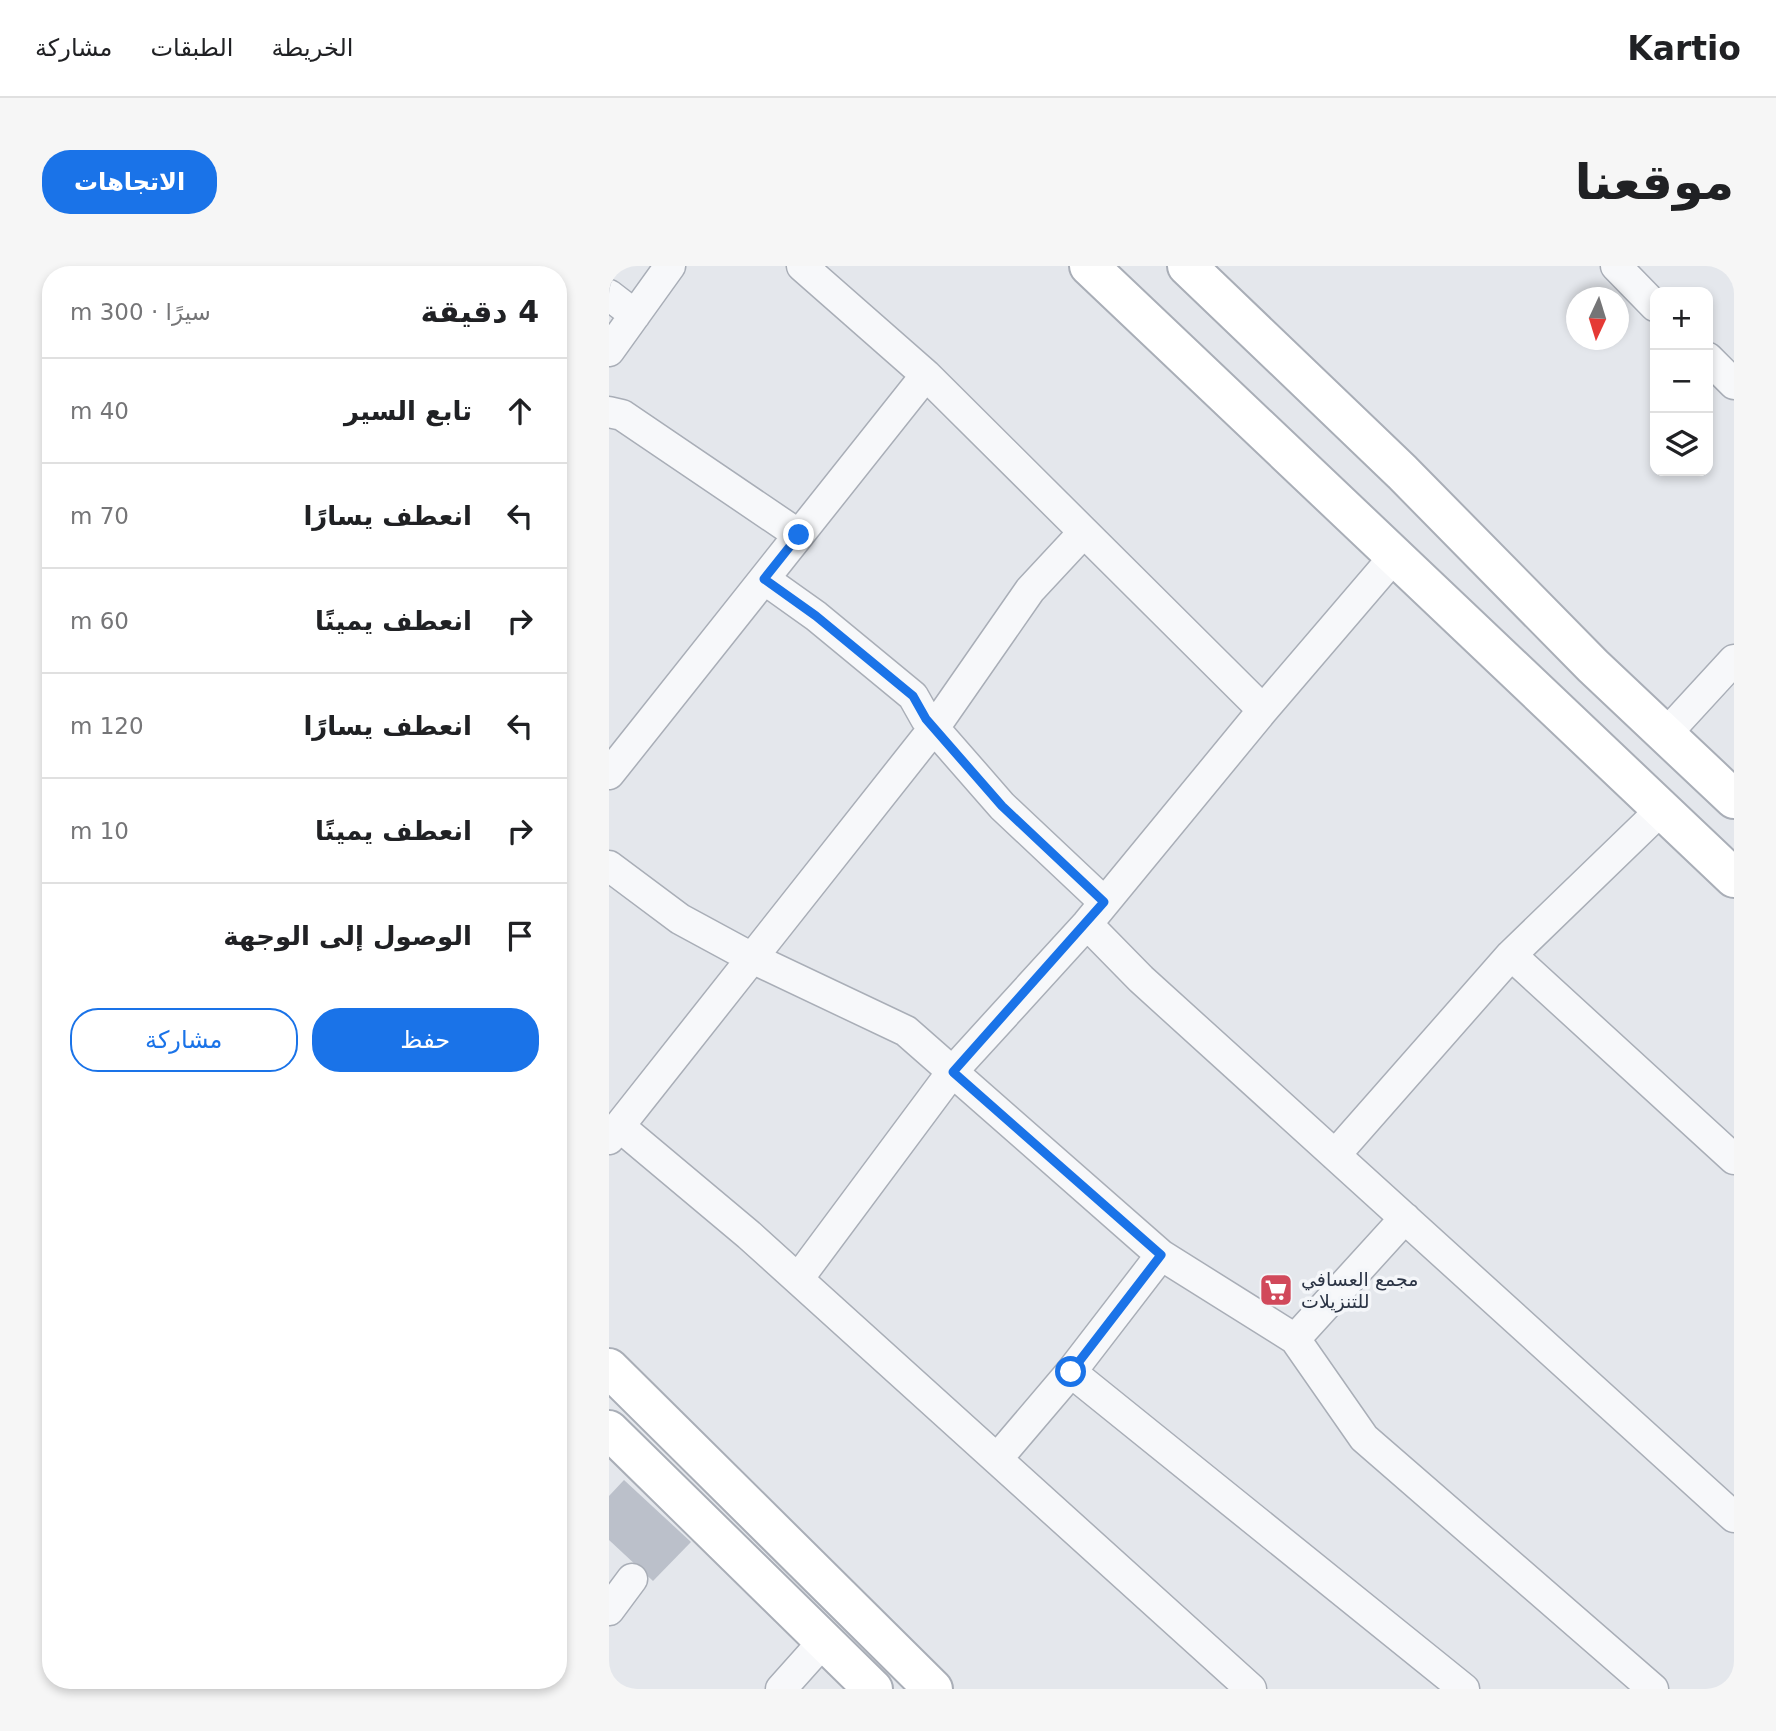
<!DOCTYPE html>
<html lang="ar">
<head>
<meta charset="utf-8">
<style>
	body { margin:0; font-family:"DejaVu Sans","Noto Sans Arabic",sans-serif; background:#f6f6f6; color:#202124; direction:rtl }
	.controls { position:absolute; right:21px; top:21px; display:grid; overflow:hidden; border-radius:14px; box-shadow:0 4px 10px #0003 }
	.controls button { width:63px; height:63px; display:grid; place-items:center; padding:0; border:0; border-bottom:2px solid #e0e0e0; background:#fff; color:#202124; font:35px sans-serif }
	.compass { position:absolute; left:957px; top:21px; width:63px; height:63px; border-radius:50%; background:#fff; box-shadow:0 4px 10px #0003; rotate:184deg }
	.stop { position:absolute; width:21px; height:21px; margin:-16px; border:5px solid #1a73e8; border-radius:50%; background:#fff }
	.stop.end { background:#1a73e8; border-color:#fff; box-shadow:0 2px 7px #0008 }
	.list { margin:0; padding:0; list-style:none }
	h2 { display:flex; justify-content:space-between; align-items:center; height:91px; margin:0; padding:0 28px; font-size:30px }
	h2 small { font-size:23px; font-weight:400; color:#757577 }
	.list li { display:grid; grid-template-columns:46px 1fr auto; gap:21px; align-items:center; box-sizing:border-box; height:105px; padding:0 28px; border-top:2px solid #e0e0e0 }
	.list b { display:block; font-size:26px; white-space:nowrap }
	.list em { font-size:23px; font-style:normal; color:#757577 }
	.actions { display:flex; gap:14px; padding:21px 28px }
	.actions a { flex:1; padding:16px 0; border:2px solid #1a73e8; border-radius:28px; text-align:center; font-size:24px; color:#1a73e8 }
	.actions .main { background:#1a73e8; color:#fff }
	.icon { flex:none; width:38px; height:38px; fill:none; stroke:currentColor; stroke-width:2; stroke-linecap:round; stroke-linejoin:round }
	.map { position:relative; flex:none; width:1125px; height:1423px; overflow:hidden; direction:ltr; border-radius:28px }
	header { display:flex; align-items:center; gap:42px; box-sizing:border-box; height:98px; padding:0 35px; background:#fff; border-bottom:2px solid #e0e0e0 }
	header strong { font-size:33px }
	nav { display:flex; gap:38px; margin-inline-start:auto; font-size:24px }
	.intro { display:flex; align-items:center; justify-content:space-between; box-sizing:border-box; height:168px; padding:0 42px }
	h1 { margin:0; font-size:49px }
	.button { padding:18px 32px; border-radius:28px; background:#1a73e8; color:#fff; font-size:24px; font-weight:700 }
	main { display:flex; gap:42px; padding:0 42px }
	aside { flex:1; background:#fff; border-radius:28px; box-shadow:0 4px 10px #0003 }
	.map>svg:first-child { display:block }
	.building { fill:#bbc0ca }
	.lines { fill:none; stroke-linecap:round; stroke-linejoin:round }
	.street-casing { stroke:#a9aeb7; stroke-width:33 }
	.secondary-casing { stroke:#a9aeb7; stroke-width:42 }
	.street { stroke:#f7f8fa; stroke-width:30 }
	.secondary { stroke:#fff; stroke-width:38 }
	.route { stroke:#1a73e8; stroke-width:9 }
	.labels { text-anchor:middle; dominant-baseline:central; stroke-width:7; stroke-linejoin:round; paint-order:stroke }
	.poi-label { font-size:19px; fill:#2b3445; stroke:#f4f6f9; text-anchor:start }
</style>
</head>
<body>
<header>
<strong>Kartio</strong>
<nav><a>الخريطة</a><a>الطبقات</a><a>مشاركة</a></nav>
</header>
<div class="intro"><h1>موقعنا</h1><a class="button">الاتجاهات</a></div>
<main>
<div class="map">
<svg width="1125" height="1423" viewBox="0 0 1125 1423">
	<rect width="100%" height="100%" fill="#e4e7ec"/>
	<path class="building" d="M 15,1214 L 82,1276 L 44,1315 L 0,1274 L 0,1230 Z"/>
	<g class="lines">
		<defs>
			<path id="street" d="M 193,0 L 317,109 L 654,444
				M 1007,0 L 1046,40
				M 0,29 L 26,49
				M 0,85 L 61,0
				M 1099,92 L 1125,118
				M 0,146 L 13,149 L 190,269
				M 155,313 L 207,350 L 304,430 L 317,453 L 393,540 L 495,636
				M 1056,469 L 1125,394
				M 0,508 L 317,109
				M 0,600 L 71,653 L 143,692 L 297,765 L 552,989 L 686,1073 L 755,1172 L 1044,1423
				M 478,658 L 532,713 L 1125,1251
				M 902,689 L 1125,893
				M 10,860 L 140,969 L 642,1423
				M 0,873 L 325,462 L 421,324 L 475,266
				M 726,889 L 902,689 L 1052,544
				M 189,1013 L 343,806 L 478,658 L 654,444 L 785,291
				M 686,1073 L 796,952
				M 462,1106 L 855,1423
				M 388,1193 L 462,1106 L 552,989
				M 0,1344 L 23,1313
				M 172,1423 L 214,1376"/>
			<path id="secondary" d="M 480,0 L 1125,612
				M 578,0 L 793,206 L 984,400 L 1125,533
				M 0,1102 L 324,1423
				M 0,1164 L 264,1423"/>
		</defs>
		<use href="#street" class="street-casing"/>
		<use href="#secondary" class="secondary-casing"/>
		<use href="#street" class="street"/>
		<use href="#secondary" class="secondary"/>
	</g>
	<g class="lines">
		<path class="route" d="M 190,269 L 155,313 L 207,350 L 304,430 L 317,453 L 393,540 L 495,636 L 344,806 L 552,989 L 462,1106"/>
	</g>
	<defs>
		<symbol id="supermarket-square" viewBox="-11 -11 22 22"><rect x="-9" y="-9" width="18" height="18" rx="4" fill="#d1495b" stroke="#f4f6f9"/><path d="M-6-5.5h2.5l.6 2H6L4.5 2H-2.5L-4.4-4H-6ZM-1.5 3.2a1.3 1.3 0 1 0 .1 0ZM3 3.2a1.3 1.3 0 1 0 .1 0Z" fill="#fff"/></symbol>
	</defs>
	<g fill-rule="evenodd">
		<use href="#supermarket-square" x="648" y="1005" width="38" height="38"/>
	</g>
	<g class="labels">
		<g class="poi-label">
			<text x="692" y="1013">مجمع العسافي<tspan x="692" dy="22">للتنزيلات</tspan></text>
		</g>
	</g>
</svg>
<div class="controls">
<button>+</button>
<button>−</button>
<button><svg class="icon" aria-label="layers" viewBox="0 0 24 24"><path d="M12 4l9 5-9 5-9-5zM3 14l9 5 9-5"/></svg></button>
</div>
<svg class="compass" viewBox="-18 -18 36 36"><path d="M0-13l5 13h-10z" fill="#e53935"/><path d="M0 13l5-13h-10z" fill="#757577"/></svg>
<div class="stop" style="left:462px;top:1106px"></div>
<div class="stop end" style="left:190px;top:269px"></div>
</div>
<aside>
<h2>4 دقيقة<small>سيرًا · 300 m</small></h2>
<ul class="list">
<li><svg class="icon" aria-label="ahead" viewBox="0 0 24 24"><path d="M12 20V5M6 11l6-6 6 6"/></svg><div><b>تابع السير</b></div><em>40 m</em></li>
<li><svg class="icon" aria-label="left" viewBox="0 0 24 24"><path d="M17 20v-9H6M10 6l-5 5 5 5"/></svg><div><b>انعطف يسارًا</b></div><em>70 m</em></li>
<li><svg class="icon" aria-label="right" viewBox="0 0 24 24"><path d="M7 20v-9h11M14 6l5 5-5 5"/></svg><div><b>انعطف يمينًا</b></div><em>60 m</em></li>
<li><svg class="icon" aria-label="left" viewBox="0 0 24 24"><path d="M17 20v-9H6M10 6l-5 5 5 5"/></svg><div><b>انعطف يسارًا</b></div><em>120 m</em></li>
<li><svg class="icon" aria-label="right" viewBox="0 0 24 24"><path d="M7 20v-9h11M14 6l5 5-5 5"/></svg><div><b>انعطف يمينًا</b></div><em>10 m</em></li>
<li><svg class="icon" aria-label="arrive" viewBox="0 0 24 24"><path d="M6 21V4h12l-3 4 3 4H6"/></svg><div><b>الوصول إلى الوجهة</b></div></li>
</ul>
<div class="actions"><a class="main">حفظ</a><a>مشاركة</a></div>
</aside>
</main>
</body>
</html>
